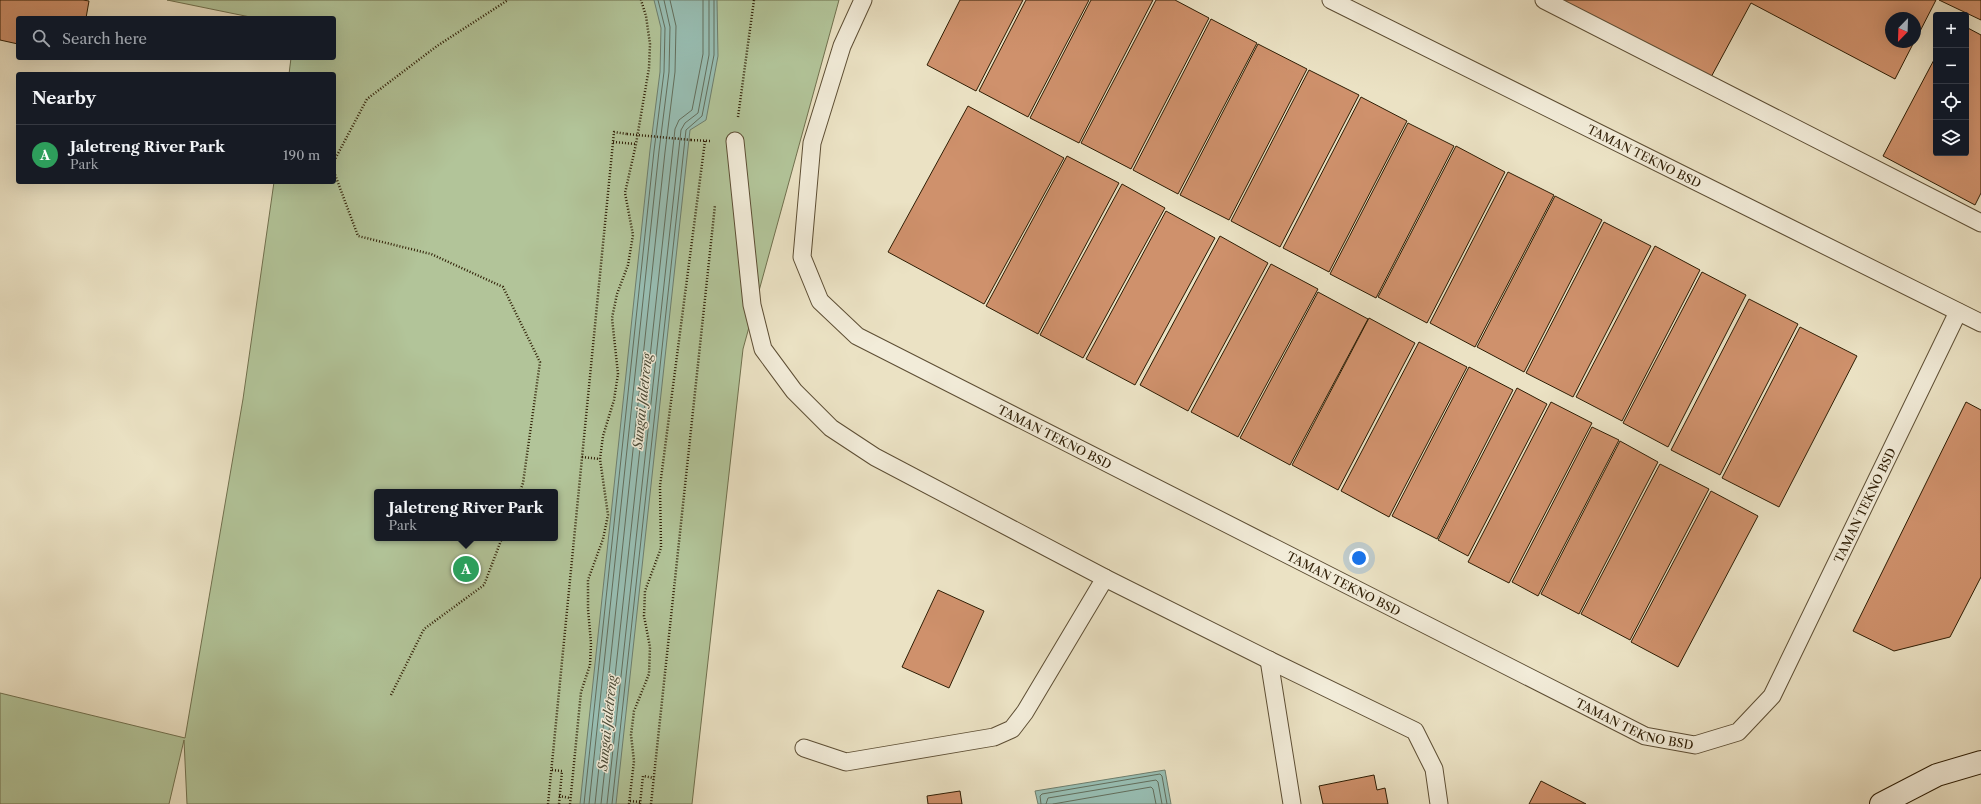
<!DOCTYPE html>
<html lang="en">
<head>
<meta charset="utf-8">
<style>
	body { margin:0; font-family:"Libre Caslon Text",serif; background:#242831; color:#f1f3f6 }
	.controls { position:absolute; right:12px; top:12px; display:grid; overflow:hidden; border-radius:4px; box-shadow:0 4px 16px #0002 }
	.controls button { width:36px; height:36px; display:grid; place-items:center; padding:0; border:0; border-bottom:1px solid #363941; background:#171b24; color:#f1f3f6; font:20px sans-serif }
	.compass { position:absolute; left:1885px; top:12px; width:36px; height:36px; border-radius:50%; background:#171b24; box-shadow:0 4px 16px #0002; rotate:203deg }
	.you { position:absolute; left:1359px; top:558px; width:14px; height:14px; margin:-10px; border:3px solid #fff; border-radius:50%; background:#1a73e8; box-shadow:0 0 0 6px #1a73e833 }
	.badge { display:grid; place-items:center; width:26px; height:26px; border-radius:50%; background:#d93025; color:#fff; font-size:13px; font-weight:700 }
	.pin { position:absolute; translate:-50% -50%; border:2px solid #fff; box-shadow:0 1px 4px #0006 }
	.popup { position:absolute; left:374px; top:489px; width:184px; height:52px; box-sizing:border-box; display:grid; place-content:center; border-radius:4px; background:#171b24; filter:drop-shadow(0 1px 3px #0005); font-size:13px; white-space:nowrap; color:#9ea1a6 }
	.popup b { font-size:15px; color:#f1f3f6 }
	.popup::after { content:''; position:absolute; left:50%; top:100%; margin-left:-8px; border:8px solid transparent; border-top-color:#171b24 }
	.list { margin:0; padding:0; list-style:none }
	h2 { display:flex; justify-content:space-between; align-items:center; height:52px; margin:0; padding:0 16px; font-size:17px }
	h2 small { font-size:13px; font-weight:400; color:#9ea1a6 }
	.list li { display:grid; grid-template-columns:26px 1fr auto; gap:12px; align-items:center; box-sizing:border-box; height:60px; padding:0 16px; border-top:1px solid #363941 }
	.list b { display:block; font-size:15px; white-space:nowrap }
	.list p { margin:0; font-size:13px; white-space:nowrap; color:#9ea1a6 }
	.list em { font-size:13px; font-style:normal; color:#9ea1a6 }
	.icon { flex:none; width:22px; height:22px; fill:none; stroke:currentColor; stroke-width:2; stroke-linecap:round; stroke-linejoin:round }
	.map { position:relative; flex:none; width:1981px; height:804px; overflow:hidden }
	.search { position:absolute; background:#171b24; box-shadow:0 4px 16px #0002; left:16px; top:16px; width:320px; height:44px; display:flex; align-items:center; gap:10px; box-sizing:border-box; padding:0 14px; border-radius:4px; color:#9ea1a6; font-size:15px }
	.panel { position:absolute; background:#171b24; box-shadow:0 4px 16px #0002; left:16px; top:72px; width:320px; height:112px; border-radius:4px }
	.map>svg:first-child { display:block }
	.green { fill:#b2c499; stroke:#70704e; fill-rule:evenodd }
	.water { fill:#98beb3; stroke:#6e7e6d }
	.lines { fill:none; stroke-linecap:round; stroke-linejoin:round }
	.shore { stroke:#636e5c; stroke-width:1 }
	.building { fill:#cf916c; stroke:#2e1d04 }
	.service-casing { stroke:#5d4e34; stroke-width:19 }
	.secondary-casing { stroke:#2e1d04; stroke-width:24 }
	.path { stroke:#2e1d04; stroke-width:2.5; stroke-dasharray:1 2; stroke-linecap:butt }
	.service { stroke:#f2ecd9; stroke-width:17 }
	.secondary { stroke:#f2ecd9; stroke-width:22 }
	.path-bridge { stroke:#2e1d04; stroke-width:2.5; stroke-dasharray:1 2; stroke-linecap:butt }
	.labels { text-anchor:middle; dominant-baseline:central; stroke-width:3; stroke-linejoin:round; paint-order:stroke }
	.street-label { font-size:12px; fill:#2e1d04; stroke:#f2ecd9 }
	.water-label { font-size:13px; font-style:italic; fill:#4e4d39; stroke:#f2ecd9 }
</style>
</head>
<body>
<div class="map">
<svg width="1981" height="804" viewBox="0 0 1981 804">
	<rect width="100%" height="100%" fill="#ebe2c4"/>
	<filter id="stains"><feTurbulence type="fractalNoise" baseFrequency=".005" numOctaves="4"/><feColorMatrix values="0 0 0 0 .2 0 0 0 0 .09 0 0 0 0 .02 0 0 0 .5 -.17"/></filter>
	<radialGradient id="worn" r=".72"><stop offset=".6" stop-color="#630" stop-opacity="0"/><stop offset="1" stop-color="#630" stop-opacity=".3"/></radialGradient>
	<path class="green" d="M 167,0 L 839,0 L 743,349 L 692,804 L 187,804 L 184,740 L 169,804 L 0,804 L 0,693 L 185,738 L 243,399 L 274,182 L 334,182 L 334,74 L 289,74 L 291,58 L 334,58 L 334,18 L 255,18 ZM 377,492 L 555,492 L 555,538 L 377,538 Z"/>
	<path class="water" d="M 654,0 L 717,0 L 718,56 L 706,120 L 690,130 L 616,804 L 580,804 L 650,150 L 660,72 L 661,28 Z
		M 1165,770 L 1171,804 L 1038,804 L 1035,791 Z"/>
	<g class="lines">
		<path class="shore" d="M 584,804 L 654,151 L 664,72 L 665,28 L 658,0
			M 589,804 L 659,151 L 669,72 L 670,27 L 664,0
			M 595,804 L 665,152 L 675,72 L 676,26 L 670,0
			M 601,804 L 675,129 L 679,120 L 692,110 L 703,54 L 703,0
			M 607,804 L 681,130 L 685,123 L 698,113 L 709,55 L 709,0
			M 612,804 L 686,130 L 702,116 L 714,55 L 714,0
			M 1041,804 L 1040,796 L 1042,794 L 1160,774 L 1162,776 L 1167,804
			M 1046,804 L 1048,798 L 1156,780 L 1158,782 L 1162,804
			M 1053,804 L 1151,787 L 1153,789 L 1156,804"/>
	</g>
	<path class="building" d="M 0,0 L 83,0 L 89,1 L 86,18 L 18,18 L 18,44 L 0,40 Z
		M 960,0 L 1023,0 L 976,91 L 927,65 Z
		M 1026,0 L 1089,0 L 1028,117 L 979,91 Z
		M 1091,0 L 1153,0 L 1079,143 L 1030,118 Z
		M 1156,0 L 1175,0 L 1209,18 L 1131,169 L 1081,143 Z
		M 1561,0 L 1936,0 L 1915,41 L 1915,18 L 1891,18 L 1891,42 L 1914,42 L 1895,79 L 1751,3 L 1710,79 Z
		M 1939,0 L 1981,0 L 1981,20 Z
		M 1211,19 L 1257,43 L 1178,194 L 1133,170 Z
		M 1966,27 L 1981,35 L 1981,193 L 1975,205 L 1883,156 L 1936,56 L 1936,153 L 1966,153 Z
		M 1258,44 L 1307,69 L 1229,220 L 1180,195 Z
		M 1309,70 L 1359,95 L 1280,247 L 1231,221 Z
		M 1361,97 L 1407,121 L 1329,272 L 1283,248 Z
		M 968,106 L 1064,158 L 984,304 L 888,252 Z
		M 1408,123 L 1454,146 L 1376,298 L 1330,274 Z
		M 1456,146 L 1505,172 L 1427,323 L 1378,297 Z
		M 1067,156 L 1119,183 L 1038,334 L 986,306 Z
		M 1508,172 L 1554,195 L 1475,347 L 1430,323 Z
		M 1122,184 L 1165,208 L 1083,358 L 1040,335 Z
		M 1555,196 L 1602,220 L 1524,372 L 1477,347 Z
		M 1166,211 L 1215,238 L 1135,385 L 1086,359 Z
		M 1604,222 L 1651,246 L 1573,397 L 1526,373 Z
		M 1220,236 L 1268,263 L 1188,411 L 1140,385 Z
		M 1655,246 L 1700,270 L 1622,421 L 1576,397 Z
		M 1271,264 L 1318,289 L 1238,437 L 1191,412 Z
		M 1702,272 L 1746,295 L 1668,447 L 1623,423 Z
		M 1318,292 L 1368,319 L 1290,465 L 1240,438 Z
		M 1749,299 L 1798,324 L 1720,475 L 1671,450 Z
		M 1369,318 L 1415,343 L 1338,490 L 1292,465 Z
		M 1800,327 L 1857,356 L 1779,507 L 1722,478 Z
		M 1419,342 L 1467,367 L 1389,517 L 1341,491 Z
		M 1469,367 L 1513,390 L 1437,539 L 1392,516 Z
		M 1517,388 L 1547,404 L 1468,556 L 1438,540 Z
		M 1551,402 L 1592,423 L 1509,583 L 1468,562 Z
		M 1966,402 L 1981,410 L 1981,577 L 1950,637 L 1894,651 L 1853,631 Z
		M 1592,427 L 1619,440 L 1538,596 L 1512,582 Z
		M 1620,441 L 1658,462 L 1579,614 L 1541,594 Z
		M 1660,464 L 1709,489 L 1630,640 L 1581,614 Z
		M 1711,491 L 1758,516 L 1678,667 L 1631,642 Z
		M 938,590 L 984,611 L 949,688 L 902,667 Z
		M 1374,775 L 1377,790 L 1385,788 L 1388,804 L 1323,804 L 1319,786 Z
		M 1541,781 L 1586,804 L 1529,804 Z
		M 960,791 L 962,804 L 928,804 L 927,796 Z"/>
	<g class="lines">
		<defs>
			<g id="service">
				<path id="s1" d="M 863,0 L 842,46 L 812,143 L 802,257 L 820,301 L 857,336 L 1645,736 L 1695,745 L 1738,732 L 1772,696 L 1958,312"/>
				<path id="s2" d="M 1331,0 L 1981,323"/>
				<path d="M 1544,0 L 1981,223"/>
				<path d="M 735,141 L 752,305 L 763,349 L 794,391 L 831,428 L 875,457 L 1105,578"/>
				<path d="M 1269,660 L 1292,804"/>
				<path d="M 804,748 L 846,762 L 994,737 L 1012,729 L 1025,712 L 1105,578 L 1269,660 L 1415,731 L 1434,769 L 1439,804"/>
			</g>
			<path id="secondary" d="M 1881,804 L 1937,775 L 1981,762"/>
		</defs>
		<use href="#service" class="service-casing"/>
		<use href="#secondary" class="secondary-casing"/>
		<path class="path" d="M 738,117 L 754,0
			M 691,140 L 711,141
			M 613,142 L 636,144
			M 334,161 L 367,99 L 437,46 L 508,0
			M 334,172 L 358,236 L 431,254 L 503,287 L 540,362 L 523,483 L 520,492
			M 582,457 L 600,459
			M 391,695 L 424,629 L 484,585 L 502,538
			M 552,770 L 562,771 L 559,804
			M 559,796 L 570,798
			M 630,801 L 640,802
			M 548,804 L 614,132 L 627,134
			M 570,804 L 581,692 L 590,665 L 591,643 L 588,609 L 588,580 L 603,539 L 608,515 L 600,459 L 603,436 L 614,400 L 618,374 L 612,318 L 617,294 L 628,265 L 633,235 L 625,193 L 636,144 L 649,68 L 650,44 L 646,16 L 641,0
			M 629,804 L 634,761 L 631,735 L 634,711 L 649,674 L 650,647 L 644,616 L 645,591 L 661,548 L 660,486 L 705,141
			M 640,804 L 643,776 L 654,778
			M 651,804 L 715,205"/>
		<use href="#service" class="service"/>
		<use href="#secondary" class="secondary"/>
		<path class="path-bridge" d="M 627,134 L 691,140"/>
	</g>
	<g class="labels">
		<g class="street-label">
			<text stroke="none"><textPath href="#s2" startOffset="350">TAMAN TEKNO BSD</textPath></text>
			<text stroke="none"><textPath href="#s1" startOffset="587">TAMAN TEKNO BSD</textPath></text>
			<text stroke="none"><textPath href="#s1" startOffset="1606">TAMAN TEKNO BSD</textPath></text>
			<text stroke="none"><textPath href="#s1" startOffset="911">TAMAN TEKNO BSD</textPath></text>
			<text stroke="none"><textPath href="#s1" startOffset="1235">TAMAN TEKNO BSD</textPath></text>
		</g>
		<g class="water-label">
			<text transform="translate(642 401) rotate(-84)">Sungai Jaletreng</text>
			<text transform="translate(607 723) rotate(-84)">Sungai Jaletreng</text>
		</g>
	</g>
	<rect width="100%" height="100%" filter="url(#stains)"/>
	<rect width="100%" height="100%" fill="url(#worn)"/>
</svg>
<div class="controls">
<button>+</button>
<button>−</button>
<button><svg class="icon" aria-label="locate" viewBox="0 0 24 24"><circle cx="12" cy="12" r="6"/><path d="M12 2v4M12 18v4M2 12h4M18 12h4"/></svg></button>
<button><svg class="icon" aria-label="layers" viewBox="0 0 24 24"><path d="M12 4l9 5-9 5-9-5zM3 14l9 5 9-5"/></svg></button>
</div>
<svg class="compass" viewBox="-18 -18 36 36"><path d="M0-13l5 13h-10z" fill="#e53935"/><path d="M0 13l5-13h-10z" fill="#9ea1a6"/></svg>
<div class="you"></div>
<div class="pin badge" style="left:466px;top:569px;background:#2e9e5b">A</div>
<div class="popup"><b>Jaletreng River Park</b>Park</div>
<div class="search"><svg class="icon" aria-label="search" viewBox="0 0 24 24"><circle cx="10" cy="10" r="6"/><path d="M15 15l6 6"/></svg>Search here</div>
<section class="panel">
<h2>Nearby<small></small></h2>
<ul class="list">
<li><span class="badge" style="background:#2e9e5b">A</span><div><b>Jaletreng River Park</b><p>Park</p></div><em>190 m</em></li>
</ul>
</section>
</div>
</body>
</html>
